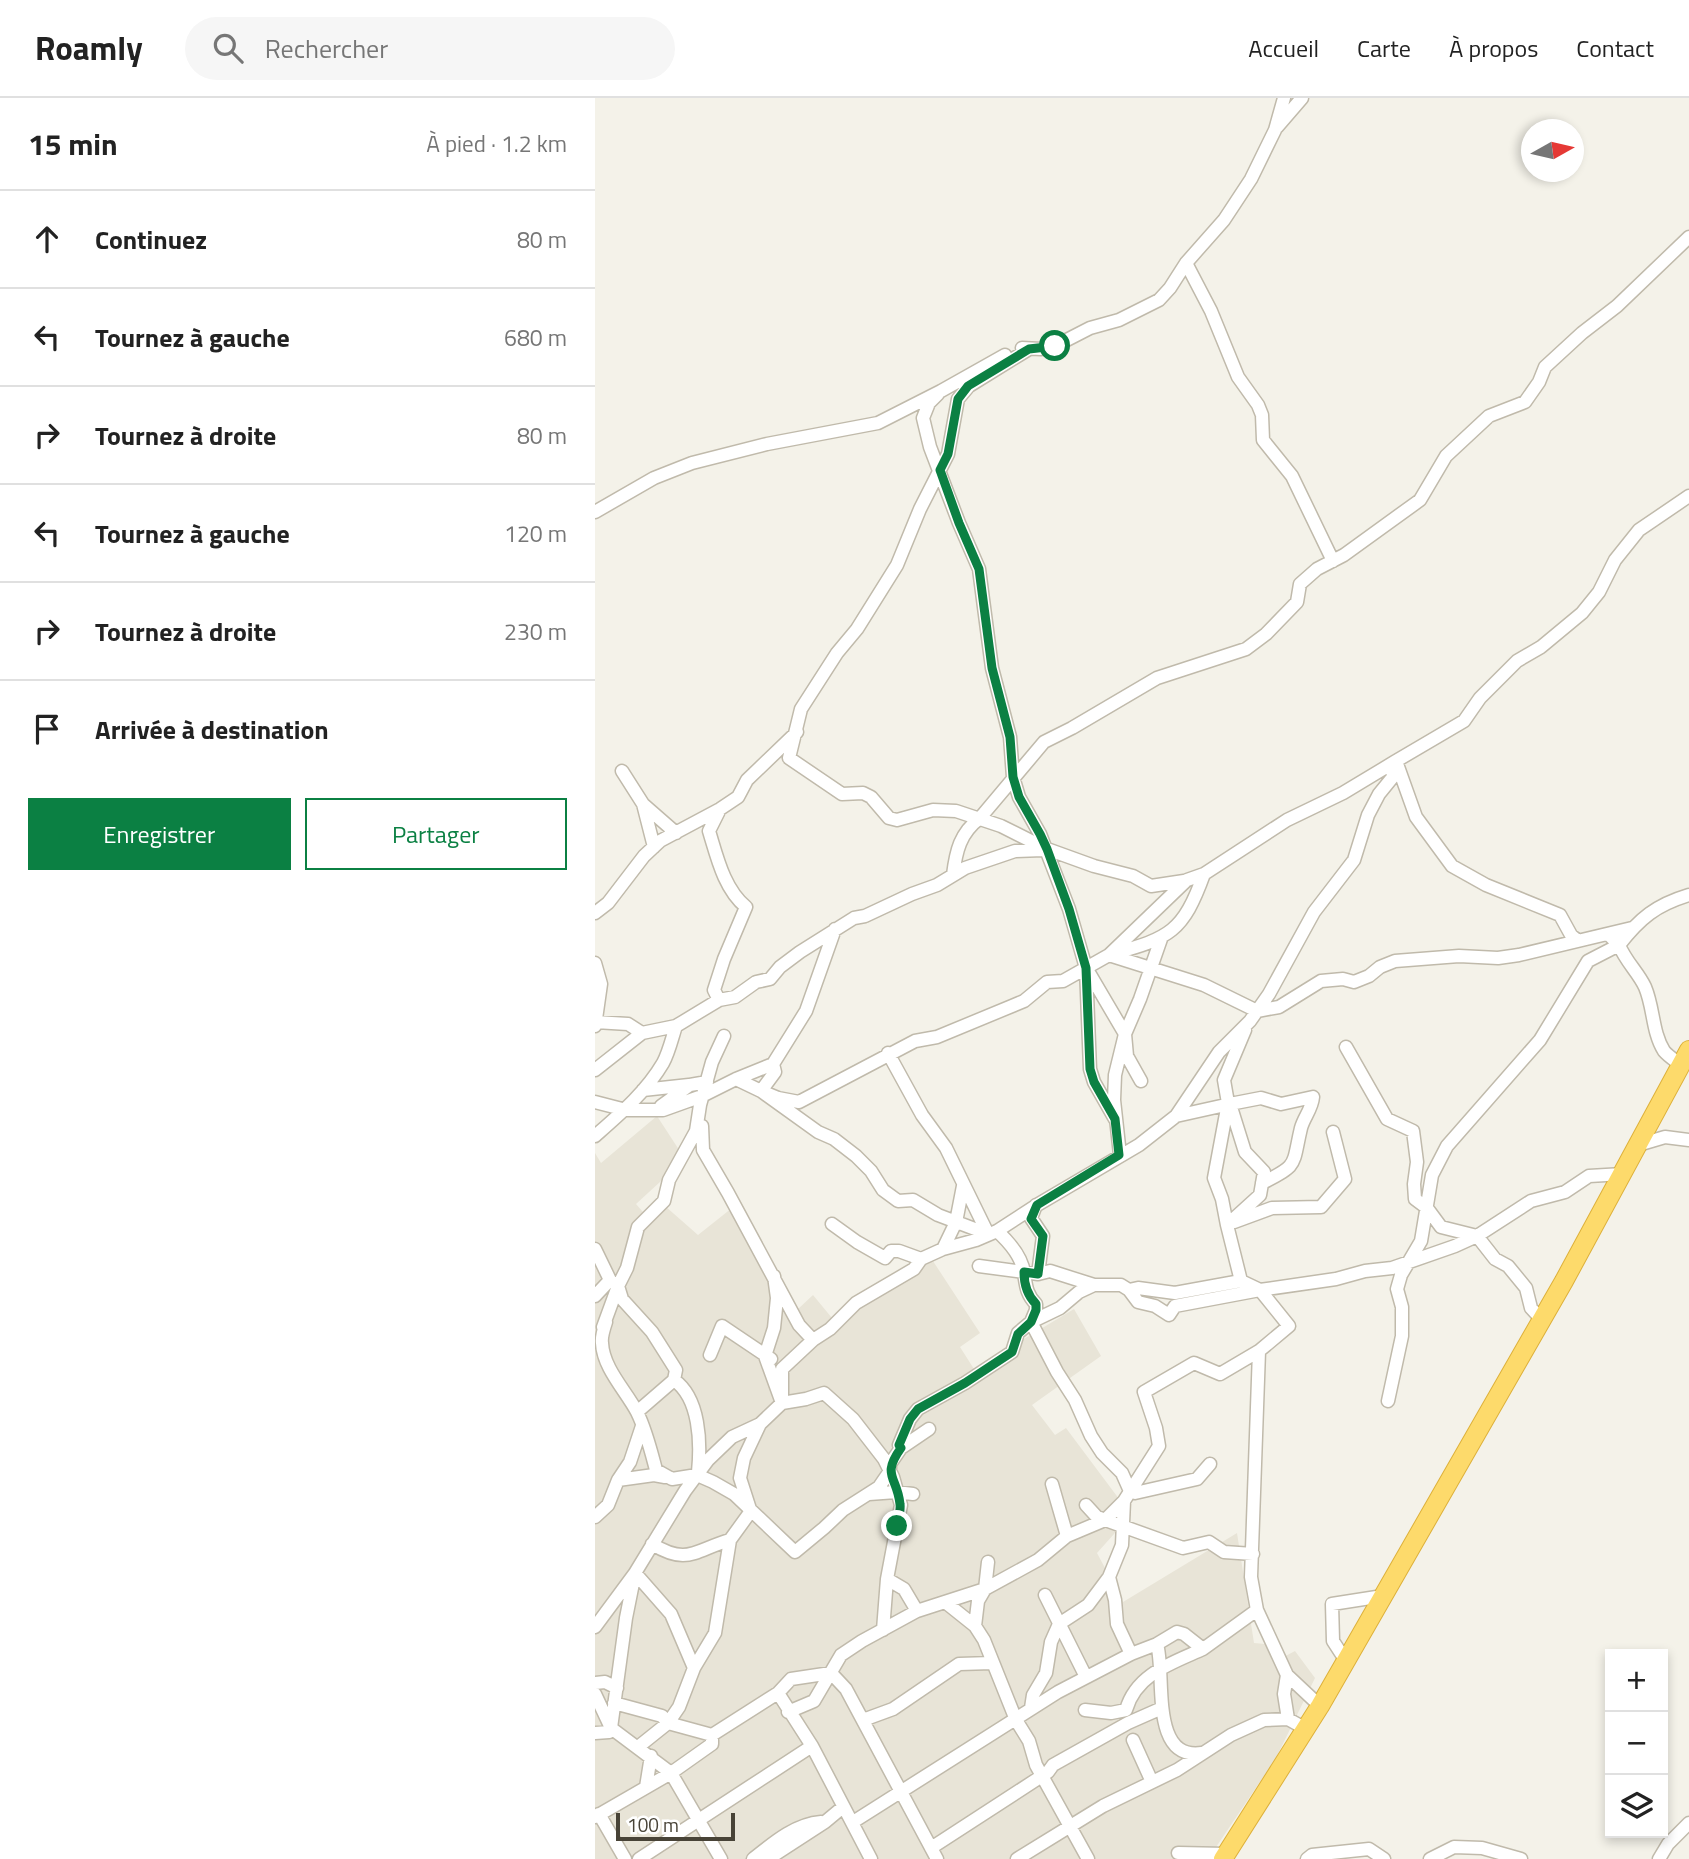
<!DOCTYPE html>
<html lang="fr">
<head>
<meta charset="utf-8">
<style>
	body { margin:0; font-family:"Titillium Web",sans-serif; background:#f6f6f6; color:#222 }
	.controls { position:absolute; right:21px; bottom:21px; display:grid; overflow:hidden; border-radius:0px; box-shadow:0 4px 10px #0003 }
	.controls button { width:63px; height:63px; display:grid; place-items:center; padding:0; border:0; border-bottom:2px solid #e0e0e0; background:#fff; color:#222; font:35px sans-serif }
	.compass { position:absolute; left:926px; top:21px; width:63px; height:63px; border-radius:50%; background:#fff; box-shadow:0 4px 10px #0003; rotate:82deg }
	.scale { position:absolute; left:21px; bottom:18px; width:119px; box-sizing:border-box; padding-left:7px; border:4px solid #484337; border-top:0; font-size:19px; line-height:24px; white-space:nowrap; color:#484337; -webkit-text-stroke:5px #fff; paint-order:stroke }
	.stop { position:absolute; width:21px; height:21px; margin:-16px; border:5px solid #0b8043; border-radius:50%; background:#fff }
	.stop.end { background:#0b8043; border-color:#fff; box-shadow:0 2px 7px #0008 }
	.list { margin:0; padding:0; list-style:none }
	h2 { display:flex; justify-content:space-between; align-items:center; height:91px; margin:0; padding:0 28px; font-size:30px }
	h2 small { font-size:23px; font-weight:400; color:#767676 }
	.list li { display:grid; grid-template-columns:46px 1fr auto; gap:21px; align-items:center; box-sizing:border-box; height:98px; padding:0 28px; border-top:2px solid #e0e0e0 }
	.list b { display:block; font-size:26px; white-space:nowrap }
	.list em { font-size:23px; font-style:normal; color:#767676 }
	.actions { display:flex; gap:14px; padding:21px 28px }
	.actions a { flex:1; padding:16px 0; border:2px solid #0b8043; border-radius:0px; text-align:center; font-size:24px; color:#0b8043 }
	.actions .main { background:#0b8043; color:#fff }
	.icon { flex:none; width:38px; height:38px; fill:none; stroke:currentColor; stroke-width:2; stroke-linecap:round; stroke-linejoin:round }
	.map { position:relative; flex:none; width:1094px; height:1761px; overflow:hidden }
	header { display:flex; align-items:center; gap:42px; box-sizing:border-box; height:98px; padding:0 35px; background:#fff; border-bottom:2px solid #e0e0e0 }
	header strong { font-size:33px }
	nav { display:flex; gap:38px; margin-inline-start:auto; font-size:24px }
	.search { width:490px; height:63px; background:#f6f6f6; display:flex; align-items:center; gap:18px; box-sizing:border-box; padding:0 24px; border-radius:38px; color:#767676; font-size:26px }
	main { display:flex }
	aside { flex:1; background:#fff }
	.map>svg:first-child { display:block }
	.residential { fill:#e8e4d7 }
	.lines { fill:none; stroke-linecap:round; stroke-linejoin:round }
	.minor-casing { stroke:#c0baab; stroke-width:15 }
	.highway-casing { stroke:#ddb03a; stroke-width:20 }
	.minor { stroke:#fff; stroke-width:12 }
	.highway { stroke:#fdda6b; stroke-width:18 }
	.route { stroke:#0b8043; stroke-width:9 }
</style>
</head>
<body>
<header>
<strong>Roamly</strong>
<div class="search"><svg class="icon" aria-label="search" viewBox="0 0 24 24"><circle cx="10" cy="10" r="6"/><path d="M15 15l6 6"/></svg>Rechercher</div>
<nav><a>Accueil</a><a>Carte</a><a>À propos</a><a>Contact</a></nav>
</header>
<main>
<aside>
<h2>15 min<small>À pied · 1.2 km</small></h2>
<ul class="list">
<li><svg class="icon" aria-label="ahead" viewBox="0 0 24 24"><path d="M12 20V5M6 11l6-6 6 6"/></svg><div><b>Continuez</b></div><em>80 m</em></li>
<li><svg class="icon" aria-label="left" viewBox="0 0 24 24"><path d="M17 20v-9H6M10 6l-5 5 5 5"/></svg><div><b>Tournez à gauche</b></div><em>680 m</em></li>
<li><svg class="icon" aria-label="right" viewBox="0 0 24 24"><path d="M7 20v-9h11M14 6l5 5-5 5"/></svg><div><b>Tournez à droite</b></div><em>80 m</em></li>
<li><svg class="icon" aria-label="left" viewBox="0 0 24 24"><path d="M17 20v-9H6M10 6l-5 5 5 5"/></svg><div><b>Tournez à gauche</b></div><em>120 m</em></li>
<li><svg class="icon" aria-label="right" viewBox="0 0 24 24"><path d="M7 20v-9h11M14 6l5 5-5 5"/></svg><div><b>Tournez à droite</b></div><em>230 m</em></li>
<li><svg class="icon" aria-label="arrive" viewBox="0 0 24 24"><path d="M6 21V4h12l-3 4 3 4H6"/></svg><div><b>Arrivée à destination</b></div></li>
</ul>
<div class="actions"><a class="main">Enregistrer</a><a>Partager</a></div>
</aside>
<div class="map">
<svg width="1094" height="1761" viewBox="0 0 1094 1761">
	<rect width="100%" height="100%" fill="#f4f2e9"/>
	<path class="residential" d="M 62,1018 L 90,1061 L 41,1106 L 54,1121 L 70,1108 L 103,1137 L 137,1110 L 175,1160 L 168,1173 L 202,1212 L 218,1197 L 237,1220 L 265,1196 L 336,1160 L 385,1235 L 365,1249 L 379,1271 L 479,1211 L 506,1258 L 437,1307 L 460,1337 L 471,1330 L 536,1417 L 502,1455 L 528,1504 L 642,1435 L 659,1545 L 670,1546 L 681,1563 L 700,1553 L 720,1580 L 681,1660 L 613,1761 L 0,1761 L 0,1055 L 6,1065 Z"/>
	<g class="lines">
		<defs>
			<path id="minor" d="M 682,29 L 707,0
				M 591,165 L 616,213 L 643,279 L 663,307 L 667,317 L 668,342 L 697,378 L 738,463
				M 427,250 L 446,251 L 460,248 L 495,230 L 524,222 L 564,202 L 575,190 L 591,165 L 629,122 L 656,81 L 680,32 L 689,0
				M 434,251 L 374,288 L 363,301 L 353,356 L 325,411 L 302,467 L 262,531 L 242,555 L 206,611 L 194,660 L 247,696 L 268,695 L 276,699 L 294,720 L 302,722 L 338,712 L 361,713 L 406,728 L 452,751 L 499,768 L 538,778 L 556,788 L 589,783
				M 343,296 L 334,305 L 328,320 L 335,349 L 364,425 L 384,471 L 397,570 L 415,639 L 418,679 L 424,699 L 445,736 L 474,811 L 491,870 L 495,971 L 499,984 L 520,1021
				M 0,414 L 59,380 L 97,365 L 172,346 L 283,325 L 346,293 L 410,257
				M 27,673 L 48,706 L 59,749
				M 49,707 L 81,735
				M 358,777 C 361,753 365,735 385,720 L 449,644 L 477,630 L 562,580 L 651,551 L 671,536 L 702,504 L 705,486 L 722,471 L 749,457 L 825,402 L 851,358 L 894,318 L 930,304 L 944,284 L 950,269 L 987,235 L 1022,208 L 1094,139
				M 0,815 L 13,805 L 49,758 L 65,743 L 125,711 L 143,699 L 152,682 L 202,634
				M 517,856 C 575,840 588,834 609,776
				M 514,857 L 609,887 L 662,913 L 684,909 L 726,883 L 748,881 L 759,884 L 774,878 L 785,869 L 800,863 L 864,858 L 903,860 L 924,857 L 1037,830
				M 0,865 L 6,886 L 0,928
				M 493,873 L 530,936 L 532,958 L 546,983
				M 124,902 L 119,892 L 129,861 L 151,809 C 129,791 122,759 114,733 L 125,711
				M 0,924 L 33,926 L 47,935
				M 751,949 L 792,1021 L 818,1033 L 822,1064 L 819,1086 L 820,1101 L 832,1110 L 846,1129 L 882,1138 L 900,1161 L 913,1168 L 931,1190 L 936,1210 L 947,1222
				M 293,955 L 327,1017 L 351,1050 L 393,1136
				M 178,966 L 211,913 L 240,831
				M 1086,967 C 1081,963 1073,958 1069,953 C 1057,934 1059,910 1050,889 C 1043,874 1031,864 1024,847 C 1045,820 1061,807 1094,797
				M 0,972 L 47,935 L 81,928 L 124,902 L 140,899 L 161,884 L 175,881 L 185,869 L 205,854 L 259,820 L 270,818 L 317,796 L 342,787 L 370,770 L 420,753 L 448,752
				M 141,981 L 166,993 L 223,1034 L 239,1041 L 261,1058 L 276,1073 L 288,1092 L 303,1103 L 318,1102 L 343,1117 L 393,1136
				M 48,992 L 94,987
				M 0,1004 L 31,1012 L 68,1012 L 107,998 L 141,981 L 178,966 L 180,974 L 166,993 L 183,1000 L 204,1004 L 320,943 L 342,939 L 417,908 L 429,903 L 452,884 L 468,883 L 514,857 L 592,782 L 609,776 L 692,722 L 748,695 L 801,663 L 821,719 L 857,768 L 891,787 L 965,817 L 976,837 L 982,842
				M 635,1006 L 666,1000 L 686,1006 L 718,999 C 717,1011 709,1019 706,1030 C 697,1068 704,1067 667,1085
				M 66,1008 L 95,987 L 112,984
				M 581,1018 L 635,1006 L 650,1054 L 669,1074 L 665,1097 L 632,1127 L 646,1183 L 665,1192 L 694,1228 L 664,1253 L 656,1479 L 662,1512 L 692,1577 L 725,1608
				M 107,1028 L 108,1052 L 133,1095 L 204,1227 L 218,1242
				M 0,1038 C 25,1016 51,994 68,965 C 74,954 77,940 81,928
				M 1043,1047 L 1070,1039 L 1094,1042
				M 525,1057 L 519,1002 L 520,977 L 530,936 L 545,901 L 566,841
				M 441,1107 L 436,1120 L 448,1138 L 443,1176
				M 639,1124 L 677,1110 L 726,1109 L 750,1081 L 738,1034
				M 237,1126 L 262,1144 L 290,1160 L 296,1153 L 304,1153 L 326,1161
				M 632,1127 L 627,1101 L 619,1080 L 633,1005 L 629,982 L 650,932
				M 0,1151 L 15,1182 L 23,1188 L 27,1201 L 57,1234 L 81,1272 L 79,1282 L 42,1314
				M 348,1151 L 361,1124 L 368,1088
				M 384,1168 L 443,1176 L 455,1173 L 499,1187 L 526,1187 L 534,1192 L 543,1204 L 560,1208 L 574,1217 L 580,1208 L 665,1192 L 741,1181 L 770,1173 L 797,1170 L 860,1148 L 882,1138 L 936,1103 L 970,1094 L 994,1078 L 1028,1076
				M 179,1178 L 182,1200 L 179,1230 L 170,1258 L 187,1305 L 211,1301 L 229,1295 L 258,1321 L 289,1361 L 298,1379 L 306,1407 L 292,1481 L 309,1491 L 322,1513
				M 499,1187 L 484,1194 L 465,1210 L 436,1224 L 462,1274 L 480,1302 L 496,1338 L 507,1355 L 527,1375 L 535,1393 L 540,1395 L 602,1381 L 615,1366
				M 534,1192 L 543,1190 L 580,1195 L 646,1183
				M 0,1198 L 15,1182
				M 11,1224 C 9,1230 6,1239 7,1245 C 8,1270 31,1293 42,1314 C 51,1332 56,1353 61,1372 L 77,1381 L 102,1377 L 118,1384 L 139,1396 L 200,1454 L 229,1430 L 248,1412 L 284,1389 L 295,1373 L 295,1366 L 306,1350 L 334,1331
				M 8,1229 L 23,1188 L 32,1170 L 43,1129 L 69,1103 L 74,1082 L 101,1033 L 105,1007 L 117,964 L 129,938
				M 115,1257 L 127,1228 L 176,1261
				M 79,1282 C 105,1300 106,1345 103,1374
				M 793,1303 L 807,1238 L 807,1209 L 802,1191 L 806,1177 L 826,1143 L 837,1077 L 852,1048 L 945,942 L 993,863 L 1024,847 L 1014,837
				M 306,1350 L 304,1347 L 315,1321 L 323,1311 L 370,1285 L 417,1254 L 423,1235 L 436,1224 L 441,1212 L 441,1206 C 431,1196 431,1187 429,1175 C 427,1159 413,1143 402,1133
				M 23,1382 L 35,1364 L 47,1328
				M 457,1386 L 472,1438
				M 274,1396 L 301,1394 L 318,1396
				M 529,1403 L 527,1447 L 514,1479 L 520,1502 L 522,1526 L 536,1556
				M 491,1407 L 502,1419 L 588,1450 L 614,1444 L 629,1454 L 658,1456
				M 155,1411 L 145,1380 L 149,1360 L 165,1326
				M 0,1419 L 13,1407 L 23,1382 L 59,1377 L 70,1379
				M 57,1446 C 93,1468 100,1452 135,1442
				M 450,1497 L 491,1579
				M 350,1504 L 380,1528 L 389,1542 L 421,1622 L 434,1643 L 441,1667 L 493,1761
				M 380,1528 L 383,1503 L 390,1491 L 393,1464
				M 0,1529 L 40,1475 L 90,1393 L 113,1362 L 137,1339 L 165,1326 L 187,1305 L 187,1271 L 218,1242 L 235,1231 L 261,1205 L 319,1171 L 326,1161 L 348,1151 L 381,1142 L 402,1133 L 442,1107 L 544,1047 L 581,1018 L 624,954 L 655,923 L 674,896 L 719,814 L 759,762 L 773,717 L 784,696 L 797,680 L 801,663 L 869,623 L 885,600 L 922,563 L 946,549 L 987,515 L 1004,494 L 1020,462 L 1044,432 L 1094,398
				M 288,1532 L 292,1481
				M 562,1546 C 571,1577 554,1663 607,1655
				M 751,1563 L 738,1543 L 737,1506 L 788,1498
				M 99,1570 L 120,1535 L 135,1442 L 156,1413
				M 692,1577 L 689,1596 L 693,1621
				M 0,1585 L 10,1584 L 22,1590
				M 183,1595 L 196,1581 L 236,1575 L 251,1591 L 342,1761
				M 0,1596 L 16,1630 L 76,1675 L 126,1761
				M 19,1605 L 67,1618 L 73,1625 L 117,1637 L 183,1595 L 217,1648 L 276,1761
				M 436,1610 L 438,1597 L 451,1575 L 456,1544 L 464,1526 L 493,1507 L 514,1479
				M 490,1612 L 516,1615 L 531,1612 C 541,1576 577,1565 608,1551
				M 193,1614 L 219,1603 L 246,1557 L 267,1543 L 322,1513 L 390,1491 L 443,1462 L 472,1438 L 510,1422 L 529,1403 L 564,1348 L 561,1330 L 549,1294 L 599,1265 L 625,1276 L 664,1253
				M 268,1622 L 298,1611 L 364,1566 L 397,1565
				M 0,1635 L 14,1634 L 16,1630 L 31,1520 L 40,1475 L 76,1516 L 99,1570 L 84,1609 L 73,1625 L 43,1649
				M 538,1642 L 557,1684
				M 51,1689 L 56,1658
				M 4,1716 L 30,1761
				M 0,1719 L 76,1675 L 117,1646 L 117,1637
				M 258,1724 L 463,1594 L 536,1556 L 562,1546 L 582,1534 L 589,1536 L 608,1551 L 662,1512
				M 336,1750 L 453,1674 L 458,1667 L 533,1625 L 567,1610
				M 583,1755 L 631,1756
				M 44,1761 L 217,1648
				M 158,1761 C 178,1745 200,1726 226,1724
				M 173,1761 L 230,1724 L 248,1709
				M 422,1761 L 508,1708 L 582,1672 L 636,1637 L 669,1622 L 693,1621 L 711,1631
				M 712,1761 L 717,1757 L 774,1751 L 789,1761
				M 835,1761 L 859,1749 L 887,1750 L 926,1761
				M 1064,1761 L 1073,1746 L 1094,1725"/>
			<path id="highway" d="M 628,1761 L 725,1608 L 969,1183 L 1094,952"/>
		</defs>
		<use href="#minor" class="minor-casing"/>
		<use href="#highway" class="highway-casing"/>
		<use href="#minor" class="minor"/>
		<use href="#highway" class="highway"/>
	</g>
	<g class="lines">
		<path class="route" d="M 302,1428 C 303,1421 306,1413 305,1406 C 302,1378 286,1378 306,1350 L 304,1347 L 315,1321 L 323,1311 L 370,1285 L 417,1254 L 423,1236 L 436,1224 L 441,1212 L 441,1206 C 432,1197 429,1186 429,1174 L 443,1176 L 448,1138 L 436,1121 L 442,1107 L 524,1057 L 520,1021 L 499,984 L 495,971 L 491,870 L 474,811 L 452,751 L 445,736 L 424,699 L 418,679 L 415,639 L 397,570 L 384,471 L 364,425 L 345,372 L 353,356 L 363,301 L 373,288 L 434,251 L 460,248"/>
	</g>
</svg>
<div class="controls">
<button>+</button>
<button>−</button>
<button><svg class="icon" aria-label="layers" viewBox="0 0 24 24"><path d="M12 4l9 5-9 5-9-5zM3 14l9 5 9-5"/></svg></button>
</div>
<svg class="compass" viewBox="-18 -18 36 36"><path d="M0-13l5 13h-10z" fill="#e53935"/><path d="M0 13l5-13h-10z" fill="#767676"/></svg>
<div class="scale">100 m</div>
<div class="stop" style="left:460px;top:248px"></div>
<div class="stop end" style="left:302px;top:1428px"></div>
</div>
</main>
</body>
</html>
